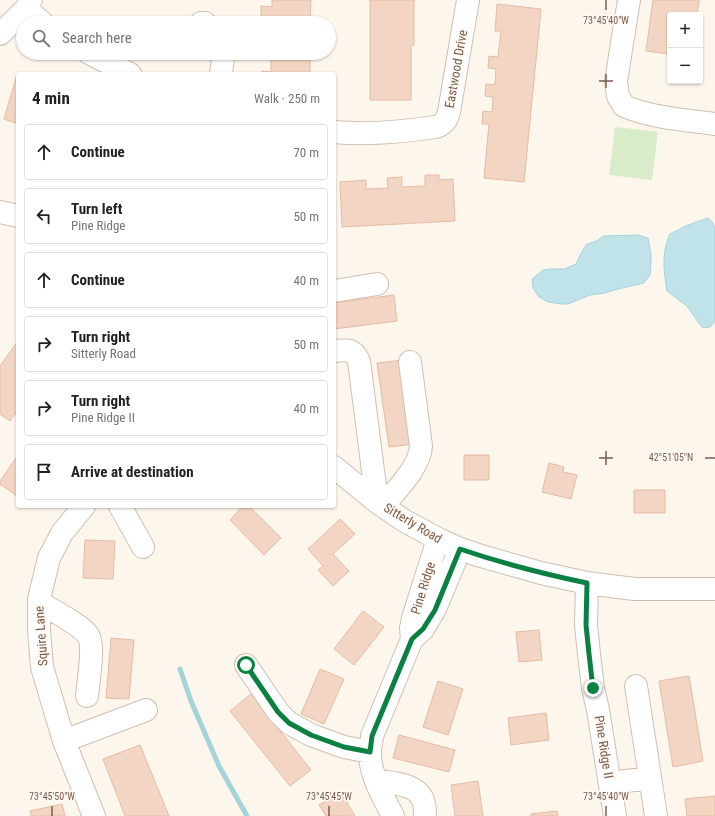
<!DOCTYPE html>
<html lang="en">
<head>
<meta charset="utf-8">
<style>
	body { margin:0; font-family:"Roboto Condensed",sans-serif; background:#f6f6f6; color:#222 }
	.controls { position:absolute; right:12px; top:12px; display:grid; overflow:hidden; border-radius:4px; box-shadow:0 1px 3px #0004 }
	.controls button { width:36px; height:36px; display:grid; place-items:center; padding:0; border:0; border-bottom:1px solid #e0e0e0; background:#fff; color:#222; font:20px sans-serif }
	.stop { position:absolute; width:12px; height:12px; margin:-9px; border:3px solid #0b8043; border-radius:50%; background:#fff }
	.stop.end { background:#0b8043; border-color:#fff; box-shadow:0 1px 4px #0008 }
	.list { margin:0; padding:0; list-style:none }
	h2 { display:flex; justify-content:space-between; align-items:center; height:52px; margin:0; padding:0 16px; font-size:17px }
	h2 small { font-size:13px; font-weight:400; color:#767676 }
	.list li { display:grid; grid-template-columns:26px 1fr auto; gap:12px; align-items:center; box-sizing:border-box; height:56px; margin:0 8px 8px; padding:0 8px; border:1px solid #e0e0e0; border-radius:4px }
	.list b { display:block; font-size:15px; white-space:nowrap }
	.list p { margin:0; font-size:13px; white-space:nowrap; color:#767676 }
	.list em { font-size:13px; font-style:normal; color:#767676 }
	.icon { flex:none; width:22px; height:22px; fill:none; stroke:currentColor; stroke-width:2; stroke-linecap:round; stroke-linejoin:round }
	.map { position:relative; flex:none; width:715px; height:816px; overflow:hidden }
	.search { position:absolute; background:#fff; box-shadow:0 1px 3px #0004; left:16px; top:16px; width:320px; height:44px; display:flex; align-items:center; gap:10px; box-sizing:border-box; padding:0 14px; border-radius:22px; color:#767676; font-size:15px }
	.panel { position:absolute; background:#fff; box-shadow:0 1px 3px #0004; left:16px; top:72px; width:320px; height:436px; border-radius:4px }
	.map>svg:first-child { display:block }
	.green { fill:#d8ecc9 }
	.water { fill:#bfe3e8; stroke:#a5d3da }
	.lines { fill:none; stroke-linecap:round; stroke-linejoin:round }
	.stream { stroke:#a5d3da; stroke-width:5 }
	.building { fill:#f3d5c3; stroke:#e6bba3 }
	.minor-casing { stroke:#d1beb0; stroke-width:24 }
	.minor { stroke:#fff; stroke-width:22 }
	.route { stroke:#0b8043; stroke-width:5 }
	.ticks { fill:none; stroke:#7a5c4d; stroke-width:1.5 }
	.labels { text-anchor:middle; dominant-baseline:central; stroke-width:3; stroke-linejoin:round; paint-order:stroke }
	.street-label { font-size:13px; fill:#7a5c4d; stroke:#fffaf3 }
	.ticks-label { font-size:10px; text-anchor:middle; fill:#7a5c4d; stroke:#fffaf3; stroke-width:3; stroke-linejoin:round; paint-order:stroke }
</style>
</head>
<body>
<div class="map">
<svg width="715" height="816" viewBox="0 0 715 816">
	<rect width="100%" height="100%" fill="#fdf6ec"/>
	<path class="green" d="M 615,127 L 658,132 L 652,180 L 609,175 Z"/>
	<path class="water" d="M 708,218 L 713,223 L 715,229 L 715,321 L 710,327 L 703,328 L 698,322 L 688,307 L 667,291 C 664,270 661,254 670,234 L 688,225 Z
		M 638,235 L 648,238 L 651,255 L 651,264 L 650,275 L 644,283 L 618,289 L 605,293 L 590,295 L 568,304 L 562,304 L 548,302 L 539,297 L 533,288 L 532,279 L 543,270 L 550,269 L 564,269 L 576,264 L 581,253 L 587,244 L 597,241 L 603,236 Z"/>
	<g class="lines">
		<path class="stream" d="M 180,669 L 191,701 L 219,766 L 247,816"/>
	</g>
	<path class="building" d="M 272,0 L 311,0 L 310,23 L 271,23 L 271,19 L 261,19 L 261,6 L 272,7 Z
		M 370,0 L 414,0 L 414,45 L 411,45 L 411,100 L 370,100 Z
		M 653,0 L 699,0 L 697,15 L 670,15 L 670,54 L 646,51 Z
		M 497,4 L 541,9 L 524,182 L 484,178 L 489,124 L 482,124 L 483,111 L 492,112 L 493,97 L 485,96 L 486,84 L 495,85 L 496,69 L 488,68 L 489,56 L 498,57 L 501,31 L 495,31 Z
		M 271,53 L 310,53 L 310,74 L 262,74 L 262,71 L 271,72 Z
		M 16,78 L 18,79 L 18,124 L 4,119 Z
		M 425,175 L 439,175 L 439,180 L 453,179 L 455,221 L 342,227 L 340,182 L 366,180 L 366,189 L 388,188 L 387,178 L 402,177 L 402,187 L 425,186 Z
		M 394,295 L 397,321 L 334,329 L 334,303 Z
		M 18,341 L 18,410 L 10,421 L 0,414 L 0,366 Z
		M 403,360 L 415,444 L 389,447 L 377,363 Z
		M 18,455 L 18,495 L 17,496 L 0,484 L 0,481 Z
		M 464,455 L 489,455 L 489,480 L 464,480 Z
		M 549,463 L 564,467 L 563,472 L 577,475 L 571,499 L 542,492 Z
		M 634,490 L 665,490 L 665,513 L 634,513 Z
		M 243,506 L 249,506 L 281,538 L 264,555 L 230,520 Z
		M 340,519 L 355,534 L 333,554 L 349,571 L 333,586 L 318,570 L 323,566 L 308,549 Z
		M 85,540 L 115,541 L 113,579 L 83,578 Z
		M 363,611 L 384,627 L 354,665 L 334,649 Z
		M 539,630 L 542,660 L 519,662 L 516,632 Z
		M 111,638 L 134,640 L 129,699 L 106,698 Z
		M 320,669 L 344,679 L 324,724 L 301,714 Z
		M 689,676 L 703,761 L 673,767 L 659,681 Z
		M 438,681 L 463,689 L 448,735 L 423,727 Z
		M 251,694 L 311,770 L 290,786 L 230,711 Z
		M 546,713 L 549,740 L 511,745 L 508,718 Z
		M 399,735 L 455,750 L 449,772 L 393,758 Z
		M 140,745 L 169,816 L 125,816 L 103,759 Z
		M 478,781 L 483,816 L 455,816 L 451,785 Z
		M 341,792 L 355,816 L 326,816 L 319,805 Z
		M 715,796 L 715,816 L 687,816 L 685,799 Z
		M 62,804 L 65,816 L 31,816 L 30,811 Z
		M 557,811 L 558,816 L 531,816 L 531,814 Z"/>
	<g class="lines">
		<defs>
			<path id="minor" d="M 31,0 L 26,9 L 43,23
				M 629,0 L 616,81 L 618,96 L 624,106 C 652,118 685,120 715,124
				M 201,23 L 205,23
				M 0,34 L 26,9
				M 89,53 L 130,74
				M 221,74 L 223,58 L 223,53
				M 334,132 C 368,135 402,132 435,127 C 443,125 447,120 449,112 L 468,0
				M 0,212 L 18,216
				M 334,291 L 377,284
				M 334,351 C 347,350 353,348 359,361 L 377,502
				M 334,467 L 377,502 L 403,520 L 438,539 L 460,549 L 481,556 L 541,573 L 587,583 L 634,589 L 715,589
				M 84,506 L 62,533 L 49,558 L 39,599 L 39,631 L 42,667 L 64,741 L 94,816
				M 120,506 L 143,547
				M 383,506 C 396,490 420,467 421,446 L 410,362
				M 587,583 L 586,625 L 589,654 L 593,688 L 598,710 L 615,816
				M 39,602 C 51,610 80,624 88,635 C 95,646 88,682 87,696
				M 412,639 L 423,629 L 435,609 L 460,549
				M 246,665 L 278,712 L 289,723 L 311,735 L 344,747 L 370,752
				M 636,686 L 656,816
				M 64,741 L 146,710
				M 376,781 C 390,782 415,784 422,798 C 425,803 425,810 425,816
				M 610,783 L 650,778
				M 393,816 C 383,797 369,773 370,751 C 370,746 372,741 372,736 L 412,639 L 411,628 L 413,618 L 438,539"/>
		</defs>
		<use href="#minor" class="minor-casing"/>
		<use href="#minor" class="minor"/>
	</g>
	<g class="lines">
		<path class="route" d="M 246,665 L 278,712 L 289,723 L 311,735 L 344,747 L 370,752 L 372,736 L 412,639 L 423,629 L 435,610 L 460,549 C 501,563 544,574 587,583 L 586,625 L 589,654 L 593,688"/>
	</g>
	<path class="ticks" d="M 606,0 L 606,10M 606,74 L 606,88M 599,81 L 613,81M 606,451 L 606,465M 599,458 L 613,458M 705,458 L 715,458M 52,806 L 52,816M 329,806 L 329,816M 606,806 L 606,816"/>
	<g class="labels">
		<g class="street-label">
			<text transform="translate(456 69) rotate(-80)">Eastwood Drive</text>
			<text transform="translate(413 523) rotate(31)">Sitterly Road</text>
			<text transform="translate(423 588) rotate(-73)">Pine Ridge</text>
			<text transform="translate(41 636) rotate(-94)">Squire Lane</text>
			<text transform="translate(604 747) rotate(81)">Pine Ridge II</text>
		</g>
	</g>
	<g class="ticks-label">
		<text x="606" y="24">73°45'40"W</text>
		<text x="671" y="461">42°51'05"N</text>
		<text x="52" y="800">73°45'50"W</text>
		<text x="329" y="800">73°45'45"W</text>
		<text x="606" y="800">73°45'40"W</text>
	</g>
</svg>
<div class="controls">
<button>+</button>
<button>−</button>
</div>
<div class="stop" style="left:246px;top:665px"></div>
<div class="stop end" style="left:593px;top:688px"></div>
<div class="search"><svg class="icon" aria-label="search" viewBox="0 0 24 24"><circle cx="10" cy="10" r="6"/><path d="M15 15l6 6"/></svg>Search here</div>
<section class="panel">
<h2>4 min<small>Walk · 250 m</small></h2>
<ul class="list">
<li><svg class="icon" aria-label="ahead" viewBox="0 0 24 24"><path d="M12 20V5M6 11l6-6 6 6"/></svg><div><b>Continue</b></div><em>70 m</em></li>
<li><svg class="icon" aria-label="left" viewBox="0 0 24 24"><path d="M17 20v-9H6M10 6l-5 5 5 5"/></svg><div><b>Turn left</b><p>Pine Ridge</p></div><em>50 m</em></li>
<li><svg class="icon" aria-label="ahead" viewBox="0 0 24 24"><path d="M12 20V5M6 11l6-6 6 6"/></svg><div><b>Continue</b></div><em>40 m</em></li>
<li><svg class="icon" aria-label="right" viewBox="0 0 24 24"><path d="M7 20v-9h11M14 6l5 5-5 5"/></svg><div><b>Turn right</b><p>Sitterly Road</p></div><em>50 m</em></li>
<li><svg class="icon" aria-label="right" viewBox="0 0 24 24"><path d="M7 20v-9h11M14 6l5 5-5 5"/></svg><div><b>Turn right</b><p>Pine Ridge II</p></div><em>40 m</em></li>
<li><svg class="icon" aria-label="arrive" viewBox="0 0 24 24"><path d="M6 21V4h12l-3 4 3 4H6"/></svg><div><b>Arrive at destination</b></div></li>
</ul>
</section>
</div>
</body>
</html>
